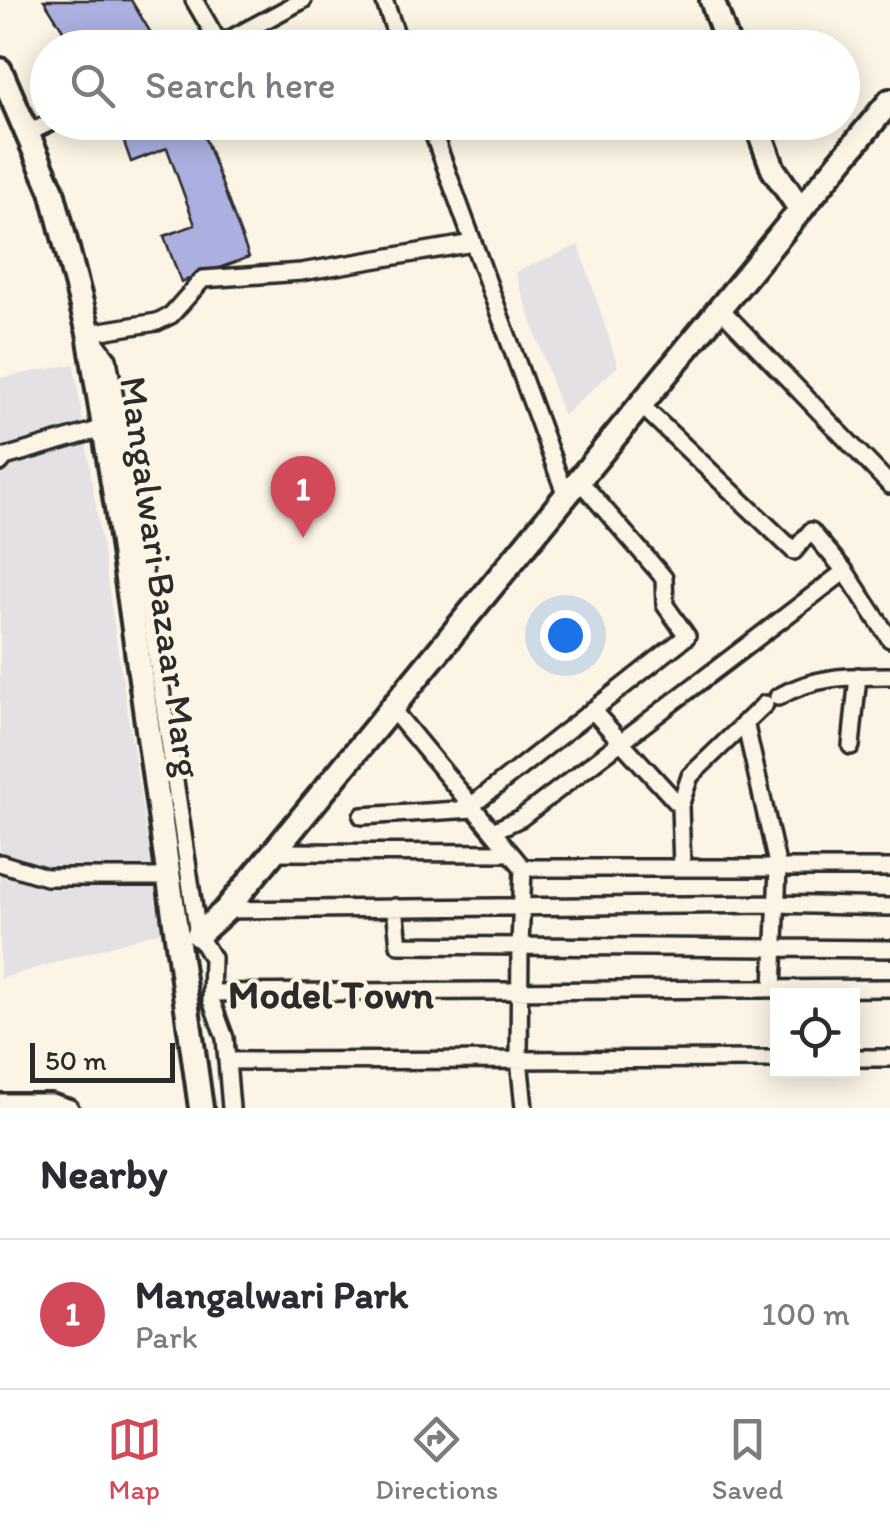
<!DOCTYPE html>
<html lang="en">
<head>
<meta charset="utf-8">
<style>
	body { margin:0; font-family:Itim,sans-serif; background:#f2f2f3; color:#2b2b33 }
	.controls { position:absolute; right:30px; bottom:30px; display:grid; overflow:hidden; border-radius:0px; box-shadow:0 5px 25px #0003 }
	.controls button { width:90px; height:90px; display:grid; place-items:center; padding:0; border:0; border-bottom:2px solid #e1e1e2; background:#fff; color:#2b2b33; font:50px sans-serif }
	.scale { position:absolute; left:30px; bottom:25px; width:145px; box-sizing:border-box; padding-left:10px; border:5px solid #2b2b2b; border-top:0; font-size:28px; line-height:35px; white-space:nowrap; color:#2b2b2b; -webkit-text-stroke:8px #fcf5e5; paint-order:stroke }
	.you { position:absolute; left:565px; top:635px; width:35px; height:35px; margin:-25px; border:8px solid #fff; border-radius:50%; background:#1a73e8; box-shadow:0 0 0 15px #1a73e833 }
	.badge { display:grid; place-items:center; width:65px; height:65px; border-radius:50%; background:#d1495b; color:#fff; font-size:32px; font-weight:700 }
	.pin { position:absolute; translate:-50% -82px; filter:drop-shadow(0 2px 5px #0008) }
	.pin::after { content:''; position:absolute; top:52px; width:35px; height:30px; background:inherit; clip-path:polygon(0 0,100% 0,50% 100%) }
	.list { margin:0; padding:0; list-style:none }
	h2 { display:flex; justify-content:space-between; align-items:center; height:130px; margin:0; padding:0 40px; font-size:42px }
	h2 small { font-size:32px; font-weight:400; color:#7c7c81 }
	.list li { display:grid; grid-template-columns:65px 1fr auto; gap:30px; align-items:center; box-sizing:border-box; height:150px; padding:0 40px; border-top:2px solid #e1e1e2 }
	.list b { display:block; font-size:38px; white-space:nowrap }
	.list p { margin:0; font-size:32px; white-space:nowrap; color:#7c7c81 }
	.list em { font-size:32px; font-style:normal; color:#7c7c81 }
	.icon { flex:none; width:55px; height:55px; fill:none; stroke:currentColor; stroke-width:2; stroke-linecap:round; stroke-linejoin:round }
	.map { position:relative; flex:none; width:890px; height:1108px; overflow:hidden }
	.search { position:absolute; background:#fff; box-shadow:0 5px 25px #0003; left:30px; right:30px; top:30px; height:110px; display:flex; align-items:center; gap:25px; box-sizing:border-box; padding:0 35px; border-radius:55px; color:#7c7c81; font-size:38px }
	.sheet { height:280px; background:#fff }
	nav { display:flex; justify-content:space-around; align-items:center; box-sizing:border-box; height:140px; border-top:2px solid #e1e1e2; background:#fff; font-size:28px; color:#7c7c81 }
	nav a { display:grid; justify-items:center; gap:5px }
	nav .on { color:#d1495b }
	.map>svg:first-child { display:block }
	.built { fill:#e4e0e4 }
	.building { fill:#abb0e1; stroke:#2b2b2b; stroke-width:2.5 }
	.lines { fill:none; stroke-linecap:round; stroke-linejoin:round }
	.street-casing { stroke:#2b2b2b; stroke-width:22 }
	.secondary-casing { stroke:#2b2b2b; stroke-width:30 }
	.street { stroke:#fcf5e5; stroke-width:15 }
	.secondary { stroke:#fcf5e5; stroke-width:22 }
	.labels { text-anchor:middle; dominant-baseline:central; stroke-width:8; stroke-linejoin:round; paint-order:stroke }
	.street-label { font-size:38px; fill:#2b2b2b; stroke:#fcf5e5 }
	.neighbourhood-label { font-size:40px; font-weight:bold; fill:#2b2b2b; stroke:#fcf5e5 }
</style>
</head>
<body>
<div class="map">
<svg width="890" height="1108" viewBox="0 0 890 1108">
	<rect width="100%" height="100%" fill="#fcf5e5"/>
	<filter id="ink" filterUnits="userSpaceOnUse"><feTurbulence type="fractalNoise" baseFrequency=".01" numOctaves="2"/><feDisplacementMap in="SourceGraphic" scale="20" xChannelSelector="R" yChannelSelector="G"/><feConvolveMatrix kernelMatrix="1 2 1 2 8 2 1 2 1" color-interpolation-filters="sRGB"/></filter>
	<g filter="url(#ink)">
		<path class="built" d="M 579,245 L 618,366 L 563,416 L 515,272 Z
			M 74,364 L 161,931 L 0,979 L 0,378 Z"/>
		<path class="building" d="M 44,0 L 131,0 L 160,48 L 74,48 Z
			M 117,122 L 199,122 L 249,257 L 181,282 L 164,236 L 195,225 L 167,148 L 131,162 Z"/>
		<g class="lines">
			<defs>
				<path id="street" d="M 194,0 L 220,45
					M 384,0 L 401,48
					M 213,48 L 303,0
					M 429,122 L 566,496
					M 28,133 L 51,122
					M 718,306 L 890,485
					M 641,405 L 794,551 L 811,531 L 845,571 L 890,639
					M 0,463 L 5,457 L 105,428
					M 778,697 C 815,676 849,676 890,676
					M 391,708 L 523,868 L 520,946 L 890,949
					M 592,710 L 680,806
					M 745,722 L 778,868 L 773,989
					M 851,746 L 858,676
					M 471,806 L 687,636 L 665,605 L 664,578 L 579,480
					M 362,816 L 474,809
					M 493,831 L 521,818 L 845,571
					M 273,852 L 510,853
					M 0,863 L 46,877 L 170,877
					M 523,868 L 890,868
					M 682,868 L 680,806 L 690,776 L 765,704
					M 395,907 L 399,945 L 520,946 L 519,1059 L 524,1108
					M 226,910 L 776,904 L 890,907
					M 211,993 L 890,988
					M 852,1058 L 890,1058
					M 227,1061 L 778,1059
					M 0,1102 L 51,1102 L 70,1108
					M 231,1108 L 225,1038 L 211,1000 L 212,958 L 198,935 L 136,519 L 108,359 L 89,333 L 157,322 L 171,315 L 203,279 L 301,272 L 473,243"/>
				<path id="secondary" d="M 712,0 L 729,48
					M 0,70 L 52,191 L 89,333 L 117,508 L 201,1108
					M 756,122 L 773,169 L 801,210
					M 198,935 L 226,910 L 890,101"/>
			</defs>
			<use href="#street" class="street-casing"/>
			<use href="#secondary" class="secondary-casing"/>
			<use href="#street" class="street"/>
			<use href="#secondary" class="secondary"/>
		</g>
	</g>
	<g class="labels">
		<g class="street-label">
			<text transform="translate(161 577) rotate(82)">Mangalwari Bazaar Marg</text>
		</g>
		<g class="neighbourhood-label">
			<text x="331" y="994">Model Town</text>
		</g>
	</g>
</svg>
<div class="controls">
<button><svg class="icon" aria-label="locate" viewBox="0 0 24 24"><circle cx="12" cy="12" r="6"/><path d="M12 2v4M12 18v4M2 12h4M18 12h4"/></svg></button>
</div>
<div class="scale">50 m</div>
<div class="you"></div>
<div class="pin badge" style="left:303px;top:538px">1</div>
<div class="search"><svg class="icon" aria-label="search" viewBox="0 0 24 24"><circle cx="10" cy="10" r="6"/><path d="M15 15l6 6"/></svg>Search here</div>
</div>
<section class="sheet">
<h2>Nearby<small></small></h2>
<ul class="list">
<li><span class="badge">1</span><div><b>Mangalwari Park</b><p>Park</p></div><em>100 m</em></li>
</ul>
</section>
<nav>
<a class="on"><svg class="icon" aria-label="map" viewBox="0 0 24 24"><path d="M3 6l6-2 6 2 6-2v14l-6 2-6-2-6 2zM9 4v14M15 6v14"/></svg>Map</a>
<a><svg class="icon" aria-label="directions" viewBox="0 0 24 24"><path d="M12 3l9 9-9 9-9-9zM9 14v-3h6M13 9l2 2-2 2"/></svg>Directions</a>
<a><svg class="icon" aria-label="saved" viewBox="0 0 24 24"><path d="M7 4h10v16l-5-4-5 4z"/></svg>Saved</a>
</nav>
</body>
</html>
